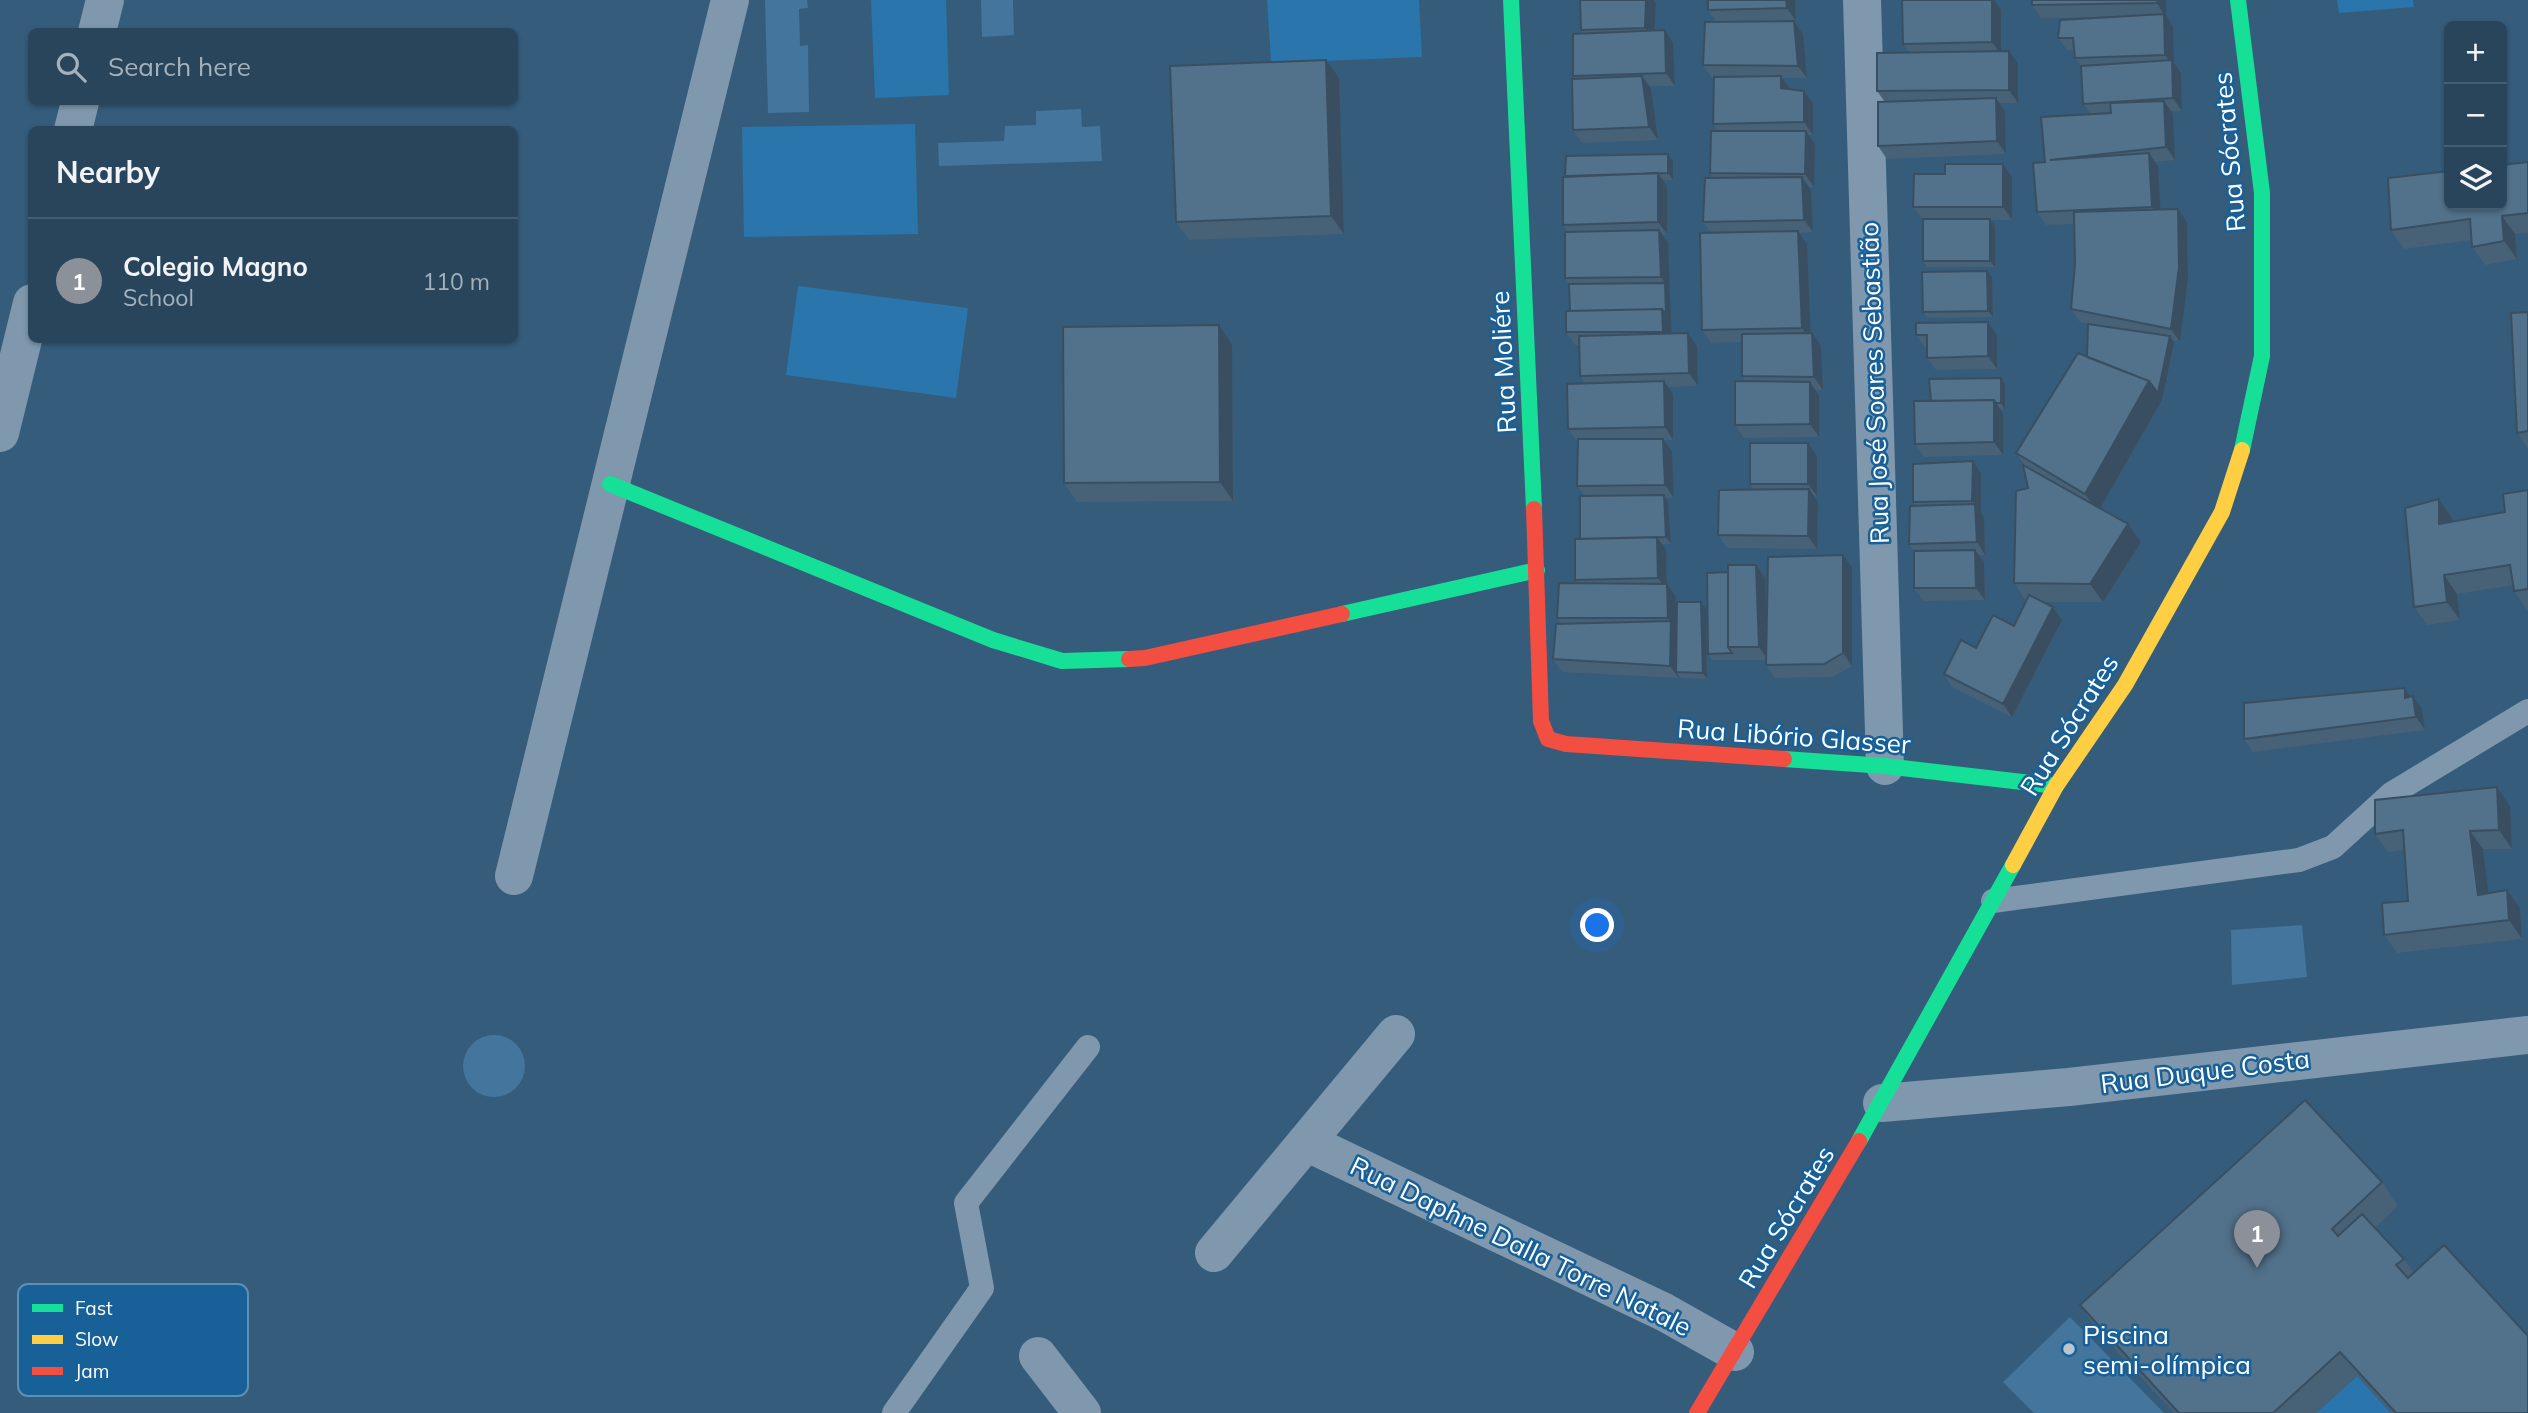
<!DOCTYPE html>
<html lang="en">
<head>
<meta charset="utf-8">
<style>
	body { margin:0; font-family:Mulish,sans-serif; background:#304c62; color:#f1f3f6 }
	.controls { position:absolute; right:21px; top:21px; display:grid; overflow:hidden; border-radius:10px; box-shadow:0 2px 5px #0004 }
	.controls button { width:63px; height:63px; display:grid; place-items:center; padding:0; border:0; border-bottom:2px solid #445d72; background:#28455c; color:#f1f3f6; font:35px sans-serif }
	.you { position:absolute; left:1598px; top:926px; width:24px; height:24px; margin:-18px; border:5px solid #fff; border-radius:50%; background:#1a73e8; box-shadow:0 0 0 10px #1a73e833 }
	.badge { display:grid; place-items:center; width:46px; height:46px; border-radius:50%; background:#8c9099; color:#fff; font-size:23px; font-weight:700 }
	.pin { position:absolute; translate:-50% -58px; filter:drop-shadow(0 2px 4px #0008) }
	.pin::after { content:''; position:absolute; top:37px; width:24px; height:21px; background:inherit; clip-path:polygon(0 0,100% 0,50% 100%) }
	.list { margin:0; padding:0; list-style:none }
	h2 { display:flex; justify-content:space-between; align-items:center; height:91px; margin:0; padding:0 28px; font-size:30px }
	h2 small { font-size:23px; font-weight:400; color:#a5b1bb }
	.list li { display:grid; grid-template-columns:46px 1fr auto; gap:21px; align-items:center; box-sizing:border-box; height:126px; padding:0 28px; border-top:2px solid #445d72 }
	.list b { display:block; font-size:26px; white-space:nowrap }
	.list p { margin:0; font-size:23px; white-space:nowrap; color:#a5b1bb }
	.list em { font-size:23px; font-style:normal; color:#a5b1bb }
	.icon { flex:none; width:38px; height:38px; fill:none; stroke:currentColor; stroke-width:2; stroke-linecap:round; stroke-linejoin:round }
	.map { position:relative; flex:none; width:2528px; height:1413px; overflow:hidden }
	.search { position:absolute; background:#28455c; box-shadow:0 2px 5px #0004; left:28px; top:28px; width:490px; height:77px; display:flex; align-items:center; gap:18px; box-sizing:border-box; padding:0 24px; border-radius:10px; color:#a5b1bb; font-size:26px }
	.panel { position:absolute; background:#28455c; box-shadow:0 2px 5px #0004; left:28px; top:126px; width:490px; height:217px; border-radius:10px }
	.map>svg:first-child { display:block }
	.green { fill:#2a75ac }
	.water { fill:#44759c }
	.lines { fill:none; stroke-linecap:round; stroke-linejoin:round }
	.lane { stroke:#7f98ad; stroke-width:24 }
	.street { stroke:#7f98ad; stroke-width:38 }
	.fast { stroke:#16e098; stroke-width:16 }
	.slow { stroke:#ffcf43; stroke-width:16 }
	.jam { stroke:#f24e42; stroke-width:16 }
	.wall { fill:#476177 }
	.shaded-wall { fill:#394f61 }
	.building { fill:#52718a; stroke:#394f61; stroke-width:2 }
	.poi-dot { fill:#b8c6d1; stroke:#186098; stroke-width:2.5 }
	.labels { text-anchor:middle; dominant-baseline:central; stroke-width:5; stroke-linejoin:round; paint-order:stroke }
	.street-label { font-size:26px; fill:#fff; stroke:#186098 }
	.poi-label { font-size:26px; fill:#fff; stroke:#186098; text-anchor:start }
	.key { fill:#186098; stroke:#5d90b7; stroke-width:2 }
	.key-label { font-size:19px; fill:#fff }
</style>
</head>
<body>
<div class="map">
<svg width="2528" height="1413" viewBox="0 0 2528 1413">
	<rect width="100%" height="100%" fill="#355c7b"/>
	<path class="green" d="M 871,0 L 946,0 L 949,95 L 875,98 Z
		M 1267,0 L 1419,0 L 1422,57 L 1271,63 Z
		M 2337,0 L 2413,0 L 2414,7 L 2339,13 Z
		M 915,124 L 918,234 L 744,237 L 742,127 Z
		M 798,286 L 968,308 L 956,398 L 786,375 Z
		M 2357,1376 L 2391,1413 L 2316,1413 Z"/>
	<path class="water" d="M 765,0 L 807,0 L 808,8 L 799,9 L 800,46 L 808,45 L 809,112 L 768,113 Z
		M 981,0 L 1013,0 L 1014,35 L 982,37 Z
		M 1081,109 L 1082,127 L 1100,126 L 1102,161 L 939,166 L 938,143 L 1004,141 L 1005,126 L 1036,125 L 1036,111 Z
		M 2302,925 L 2307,977 L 2232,985 L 2231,930 Z
		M463 1066a31 31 0 1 1 62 0a31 31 0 1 1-62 0Z
		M 2070,1317 L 2164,1413 L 2034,1413 L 2003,1382 Z"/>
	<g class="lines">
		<path class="lane" d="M 1993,901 L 2299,860 L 2333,847 L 2391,794 L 2528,711
			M 894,1413 L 982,1288 L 966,1203 L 1088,1047"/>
		<path class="street" d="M 1862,0 L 1885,766
			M 97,32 L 105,0
			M 73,130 L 80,102
			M 0,433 L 32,303
			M 514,876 L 730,0
			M 1882,1103 L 2069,1087 L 2528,1035
			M 1306,1142 L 1664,1312 L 1735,1352
			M 1214,1253 L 1396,1034
			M 1038,1356 L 1082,1413"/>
		<path class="fast" d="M 1511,0 L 1534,509
			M 2238,0 L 2262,193 L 2262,356 L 2242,450
			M 610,484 L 993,640 L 1062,661 L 1129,659
			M 1342,614 L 1537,570
			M 1784,759 L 1885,766 L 2056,786
			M 1859,1141 L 2013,865"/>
		<path class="slow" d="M 2013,865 L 2056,786 L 2125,685 L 2222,512 L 2242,450"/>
		<path class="jam" d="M 1534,509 L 1541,721 L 1548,739 L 1566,744 L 1784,759
			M 1129,659 L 1145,658 L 1342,614
			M 1697,1413 L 1859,1141"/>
	</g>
	<path class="wall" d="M 1580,0 L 1653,0 L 1656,3 L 1654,31 L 1673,43 L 1675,86 L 1650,86 L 1651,88 L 1658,140 L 1582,143 L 1573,130 L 1575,79 L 1573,76 L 1583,34 L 1581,30 Z
		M 1708,0 L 1795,0 L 1796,21 L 1791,21 L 1794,21 L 1803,34 L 1807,78 L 1783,78 L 1790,89 L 1804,91 L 1813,103 L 1813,135 L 1809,135 L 1815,144 L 1814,187 L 1809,187 L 1811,190 L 1813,232 L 1800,233 L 1807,244 L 1810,333 L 1821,346 L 1823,390 L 1816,390 L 1819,395 L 1819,437 L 1744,438 L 1735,425 L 1745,381 L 1742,376 L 1742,342 L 1711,343 L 1702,330 L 1711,233 L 1703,222 L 1714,178 L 1710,173 L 1718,131 L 1713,124 L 1714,78 L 1712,78 L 1703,65 L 1716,22 L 1708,10 Z
		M 2166,0 L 2166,15 L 2173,27 L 2174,63 L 2181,73 L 2182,111 L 2171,111 L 2173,114 L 2175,160 L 2156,162 L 2158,166 L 2160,209 L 2187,222 L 2188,280 L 2180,342 L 2173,340 L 2174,343 L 2162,400 L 2100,508 L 2141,542 L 2103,602 L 2043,602 L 2053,607 L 2062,620 L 2012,717 L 1952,687 L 1944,674 L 1976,648 L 2014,626 L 2026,601 L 2014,583 L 2028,488 L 2025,466 L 2016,453 L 2087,357 L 2099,326 L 2080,322 L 2071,309 L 2075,264 L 2074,224 L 2046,225 L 2037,212 L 2045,162 L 2091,114 L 2083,104 L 2081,66 L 2075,58 L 2074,50 L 2067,50 L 2058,38 L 2109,17 L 2041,18 L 2032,5 Z
		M 2001,10 L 2001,51 L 2018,63 L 2018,103 L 2000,103 L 2005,111 L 2006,154 L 1887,159 L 1878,146 L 1885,102 L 1877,91 L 1909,52 L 1903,44 Z
		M 1339,78 L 1344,234 L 1189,240 L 1176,222 Z
		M 1668,154 L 1673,161 L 1673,180 L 1663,180 L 1667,186 L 1667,234 L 1663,235 L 1668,242 L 1671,334 L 1688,333 L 1697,346 L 1698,386 L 1668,387 L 1673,394 L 1673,440 L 1664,440 L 1672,451 L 1674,498 L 1666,498 L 1668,502 L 1671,544 L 1661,544 L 1666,550 L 1667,584 L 1676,597 L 1677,622 L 1706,609 L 1707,679 L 1681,678 L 1679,676 L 1679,678 L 1562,672 L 1553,659 L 1561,624 L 1557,618 L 1577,583 L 1575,580 L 1585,496 L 1577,486 L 1578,442 L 1568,429 L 1586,384 L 1580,376 L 1579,345 L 1575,345 L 1566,332 L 1570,311 L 1569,284 L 1565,278 L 1568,232 L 1563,225 Z
		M 2528,162 L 2528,233 L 2515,234 L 2517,259 L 2485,265 L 2472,247 L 2471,240 L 2404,249 L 2391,230 Z
		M 2003,164 L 2012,177 L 2012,220 L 1991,220 L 1995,226 L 1995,267 L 1927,267 L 1923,261 L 1923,219 L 1913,207 L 1945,174 Z
		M 1987,271 L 1992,277 L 1993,317 L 1927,318 L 1923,312 Z
		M 2528,312 L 2528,449 L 2517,433 Z
		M 1988,322 L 1997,335 L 1997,369 L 1936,370 L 1927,358 L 1927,348 L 1925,348 L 1916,335 Z
		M 1219,325 L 1232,344 L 1233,501 L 1077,502 L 1064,483 Z
		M 2005,385 L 2005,410 L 2001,410 L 2003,413 L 2003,455 L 1924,457 L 1915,444 L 1931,401 Z
		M 1808,443 L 1817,456 L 1817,496 L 1814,496 L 1818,502 L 1817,549 L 1727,548 L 1718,535 L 1754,490 L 1750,484 Z
		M 1981,474 L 1981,513 L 1984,517 L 1985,555 L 1979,555 L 1984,562 L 1985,600 L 1923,601 L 1914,588 L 1914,551 L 1909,544 L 1915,506 L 1913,502 Z
		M 2528,490 L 2528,609 L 2527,610 L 2514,591 L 2513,585 L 2457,594 L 2460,620 L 2427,625 L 2414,607 L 2439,499 L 2452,518 L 2452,522 L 2505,512 Z
		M 1843,555 L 1852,567 L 1852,666 L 1833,677 L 1775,678 L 1766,665 L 1766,660 L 1712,660 L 1708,654 L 1728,572 L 1756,565 L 1765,578 L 1767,628 Z
		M 2405,688 L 2410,697 L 2422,709 L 2425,730 L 2253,752 L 2244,739 Z
		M 2497,787 L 2510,806 L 2512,849 L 2483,849 L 2488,893 L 2507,890 L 2520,908 L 2522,939 L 2397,953 L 2384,935 L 2408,901 L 2404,850 L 2388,852 L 2375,834 Z
		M 2382,1182 L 2398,1206 L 2375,1228 L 2404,1259 L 2414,1273 L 2528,1413 L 2391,1413 L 2357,1376 L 2316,1413 L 2174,1413 L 2096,1329 L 2080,1305 Z"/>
	<path class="shaded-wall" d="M 1646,0 L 1653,0 L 1656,3 L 1654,41 L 1645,28 Z
		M 1786,0 L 1795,0 L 1796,21 L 1787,8 Z
		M 1992,0 L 1994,0 L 2001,10 L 2001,55 L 1992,42 Z
		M 2157,0 L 2166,0 L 2166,15 L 2173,27 L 2174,63 L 2181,73 L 2182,111 L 2173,98 L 2172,64 L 2165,55 L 2164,15 L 2157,3 Z
		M 1794,21 L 1803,34 L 1807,78 L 1798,66 Z
		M 1665,30 L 1673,43 L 1675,86 L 1666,73 Z
		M 2009,51 L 2018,63 L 2018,103 L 2009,90 Z
		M 1326,60 L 1339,78 L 1344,234 L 1331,216 Z
		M 1642,76 L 1651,88 L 1658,140 L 1649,127 Z
		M 1781,76 L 1790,89 L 1781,88 Z
		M 1804,91 L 1813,103 L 1813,135 L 1804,122 Z
		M 1996,98 L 2005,111 L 2006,154 L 1997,141 Z
		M 2164,101 L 2173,114 L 2175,160 L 2166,147 Z
		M 1806,131 L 1815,144 L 1814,187 L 1805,174 Z
		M 2149,153 L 2158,166 L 2161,219 L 2152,207 Z
		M 1668,154 L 1673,161 L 1673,180 L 1668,173 Z
		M 2003,164 L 2012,177 L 2012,220 L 2003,207 Z
		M 1658,173 L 1667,186 L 1667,234 L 1658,222 Z
		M 1802,177 L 1811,190 L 1813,232 L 1804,220 Z
		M 2178,209 L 2187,222 L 2188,280 L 2180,342 L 2171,329 Z
		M 2502,216 L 2515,234 L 2517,259 L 2504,241 Z
		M 1990,219 L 1995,226 L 1995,267 L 1990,261 Z
		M 1659,230 L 1668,242 L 1672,345 L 1663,332 L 1662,309 L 1665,283 L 1661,277 Z
		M 1798,231 L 1807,244 L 1811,341 L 1802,328 Z
		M 1987,271 L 1992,277 L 1993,317 L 1988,311 Z
		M 1988,322 L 1997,335 L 1997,369 L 1988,356 Z
		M 1219,325 L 1232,344 L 1233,501 L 1220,482 Z
		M 1688,333 L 1697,346 L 1698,386 L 1689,373 Z
		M 1812,333 L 1821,346 L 1823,390 L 1814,377 Z
		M 2170,336 L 2174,343 L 2162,400 L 2098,512 L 2085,494 Z
		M 2001,378 L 2005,385 L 2005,410 L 2001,403 Z
		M 1664,381 L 1673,394 L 1673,440 L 1665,427 Z
		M 1810,382 L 1819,395 L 1819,437 L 1810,424 Z
		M 1994,400 L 2003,413 L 2003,455 L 1994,442 Z
		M 1663,439 L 1672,451 L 1674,498 L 1665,485 Z
		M 1808,443 L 1817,456 L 1817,496 L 1808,484 Z
		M 1973,461 L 1981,474 L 1981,513 L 1984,517 L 1985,555 L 1977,542 L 1975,506 L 1972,501 Z
		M 1809,489 L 1818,502 L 1817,549 L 1808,536 Z
		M 1664,495 L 1668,502 L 1671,544 L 1666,537 Z
		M 2439,499 L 2452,518 L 2452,542 L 2439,524 Z
		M 2128,524 L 2141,542 L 2103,602 L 2090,584 Z
		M 1657,537 L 1666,550 L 1667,591 L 1658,578 Z
		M 1975,550 L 1984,562 L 1985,600 L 1976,588 Z
		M 1843,555 L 1852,567 L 1852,666 L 1843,653 Z
		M 1756,565 L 1765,578 L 1768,660 L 1759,647 Z
		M 2444,575 L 2457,594 L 2460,620 L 2447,602 Z
		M 1667,584 L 1676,597 L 1677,630 L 1676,672 L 1679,676 L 1679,678 L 1670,666 L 1671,622 L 1668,618 Z
		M 1701,602 L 1706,609 L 1707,679 L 1703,673 Z
		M 2053,607 L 2062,620 L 2012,717 L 2003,704 Z
		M 2405,688 L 2413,701 L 2405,698 Z
		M 2413,696 L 2422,709 L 2425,730 L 2416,717 Z
		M 2497,787 L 2510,806 L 2512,849 L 2499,830 Z
		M 2470,831 L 2483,849 L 2491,913 L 2478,895 Z
		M 2507,890 L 2520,908 L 2522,939 L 2509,920 Z"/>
	<path class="building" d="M 1580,0 L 1646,0 L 1645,28 L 1581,30 Z
		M 1708,0 L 1786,0 L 1787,8 L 1708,10 Z
		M 1902,0 L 1992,0 L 1992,42 L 1903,44 Z
		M 2032,0 L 2157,0 L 2157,3 L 2032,5 Z
		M 2164,14 L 2165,55 L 2075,58 L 2073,38 L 2058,38 L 2060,20 Z
		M 1794,21 L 1798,66 L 1703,65 L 1705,22 Z
		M 1665,30 L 1666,73 L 1573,76 L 1573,34 Z
		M 2009,51 L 2009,90 L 1877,91 L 1877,53 Z
		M 1326,60 L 1331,216 L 1176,222 L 1170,66 Z
		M 2172,60 L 2173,98 L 2083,104 L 2081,66 Z
		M 1642,76 L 1649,127 L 1573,130 L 1572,79 Z
		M 1781,76 L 1781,88 L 1804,91 L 1804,122 L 1713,124 L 1714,77 Z
		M 1996,98 L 1997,141 L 1878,146 L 1878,102 Z
		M 2164,101 L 2166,147 L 2050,160 L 2149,153 L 2152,207 L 2037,212 L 2033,163 L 2045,162 L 2041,117 L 2111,113 L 2110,103 Z
		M 1711,131 L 1806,131 L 1805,174 L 1710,173 Z
		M 1668,154 L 1668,173 L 1565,176 L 1566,156 Z
		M 2528,162 L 2528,213 L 2502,216 L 2504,241 L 2472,247 L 2470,219 L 2391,230 L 2388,178 L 2449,171 L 2449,205 L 2502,205 L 2502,165 Z
		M 1945,164 L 2003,164 L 2003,207 L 1913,207 L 1914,174 L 1945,174 Z
		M 1658,173 L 1658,222 L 1563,225 L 1563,177 Z
		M 1802,177 L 1804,220 L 1703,222 L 1705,178 Z
		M 2178,209 L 2179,267 L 2171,329 L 2071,309 L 2075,264 L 2074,212 Z
		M 1923,219 L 1990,219 L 1990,261 L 1923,261 Z
		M 1659,230 L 1661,277 L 1565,278 L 1565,232 Z
		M 1798,231 L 1802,328 L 1702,330 L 1700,233 Z
		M 1987,271 L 1988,311 L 1923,312 L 1922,272 Z
		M 1665,283 L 1666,315 L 1662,309 L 1570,311 L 1569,284 Z
		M 1662,309 L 1663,332 L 1566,332 L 1566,311 Z
		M 2528,312 L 2528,431 L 2517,433 L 2511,313 Z
		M 1988,322 L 1988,356 L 1927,358 L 1927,335 L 1916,335 L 1916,323 Z
		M 2088,324 L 2170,336 L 2158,393 L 2149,381 L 2087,357 Z
		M 1219,325 L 1220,482 L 1064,483 L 1063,327 Z
		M 1688,333 L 1689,373 L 1580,376 L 1579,336 Z
		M 1812,333 L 1814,377 L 1742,376 L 1742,334 Z
		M 2078,353 L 2149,381 L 2085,494 L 2016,453 Z
		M 2001,378 L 2001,403 L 1996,403 L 1994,400 L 1931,401 L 1929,379 Z
		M 1664,381 L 1665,427 L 1568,429 L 1567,384 Z
		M 1735,381 L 1810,382 L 1810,424 L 1735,425 Z
		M 1994,400 L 1994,442 L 1915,444 L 1914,401 Z
		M 1578,439 L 1663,439 L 1665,485 L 1577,486 Z
		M 1750,443 L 1808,443 L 1808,484 L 1750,484 Z
		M 1973,461 L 1972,501 L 1913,502 L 1913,464 Z
		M 2023,465 L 2128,524 L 2090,584 L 2014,583 L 2016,491 L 2028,488 Z
		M 1809,489 L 1808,536 L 1718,535 L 1719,490 Z
		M 2528,490 L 2528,589 L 2514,591 L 2510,565 L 2444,575 L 2447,602 L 2414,607 L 2405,508 L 2439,499 L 2439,524 L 2505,512 L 2503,494 Z
		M 1664,495 L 1666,537 L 1580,539 L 1580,496 Z
		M 1975,504 L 1977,542 L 1909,544 L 1910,506 Z
		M 1657,537 L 1658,578 L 1575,580 L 1575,539 Z
		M 1975,550 L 1976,588 L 1914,588 L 1914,551 Z
		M 1843,555 L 1843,653 L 1824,664 L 1766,665 L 1768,557 Z
		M 1728,565 L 1756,565 L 1759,647 L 1728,647 Z
		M 1728,572 L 1728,647 L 1732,653 L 1708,654 L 1707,573 Z
		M 1559,583 L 1667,584 L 1668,618 L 1557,618 Z
		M 2029,595 L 2053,607 L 2003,704 L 1944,674 L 1961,640 L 1976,648 L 1993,615 L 2014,626 Z
		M 1677,602 L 1701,602 L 1703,673 L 1676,672 Z
		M 1671,621 L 1670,666 L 1553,659 L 1556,624 Z
		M 2405,688 L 2405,698 L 2413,696 L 2416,717 L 2244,739 L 2244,703 Z
		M 2497,787 L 2499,830 L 2470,831 L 2478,895 L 2507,890 L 2509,920 L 2384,935 L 2382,903 L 2408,901 L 2403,830 L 2375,834 L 2375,800 Z
		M 2305,1100 L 2382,1182 L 2332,1229 L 2338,1236 L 2362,1214 L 2404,1259 L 2396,1265 L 2408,1278 L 2444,1245 L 2528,1336 L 2528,1413 L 2396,1413 L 2340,1352 L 2273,1413 L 2179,1413 L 2080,1305 Z"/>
	<circle class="poi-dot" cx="2069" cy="1349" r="7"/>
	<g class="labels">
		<g class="street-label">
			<text transform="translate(2229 152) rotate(-95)">Rua Sócrates</text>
			<text transform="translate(1503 362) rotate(-93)">Rua Moliére</text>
			<text transform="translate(1874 383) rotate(-92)">Rua José Soares Sebastião</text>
			<text transform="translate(2069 725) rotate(-58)">Rua Sócrates</text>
			<text transform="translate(1794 736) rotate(4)">Rua Libório Glasser</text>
			<text transform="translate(2205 1071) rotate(-7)">Rua Duque Costa</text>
			<text transform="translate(1786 1217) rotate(-59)">Rua Sócrates</text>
			<text transform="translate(1521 1246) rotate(26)">Rua Daphne Dalla Torre Natale</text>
		</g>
		<g class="poi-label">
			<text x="2083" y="1334">Piscina<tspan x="2083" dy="30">semi-olímpica</tspan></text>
		</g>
	</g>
	<rect x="18" y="1284" width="230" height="112" rx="10" class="key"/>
	<rect x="32" y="1304" width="31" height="8" fill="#16e098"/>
	<rect x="32" y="1335" width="31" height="9" fill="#ffcf43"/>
	<rect x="32" y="1367" width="31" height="8" fill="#f24e42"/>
	<g class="key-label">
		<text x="75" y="1315">Fast</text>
		<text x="75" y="1346">Slow</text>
		<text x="75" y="1378">Jam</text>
	</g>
</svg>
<div class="controls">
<button>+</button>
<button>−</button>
<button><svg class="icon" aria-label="layers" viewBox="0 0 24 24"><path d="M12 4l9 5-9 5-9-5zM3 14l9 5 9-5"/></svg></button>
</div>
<div class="you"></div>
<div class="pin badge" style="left:2257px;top:1268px">1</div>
<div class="search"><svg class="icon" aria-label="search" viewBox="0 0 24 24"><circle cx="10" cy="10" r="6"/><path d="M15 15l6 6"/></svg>Search here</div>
<section class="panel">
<h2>Nearby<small></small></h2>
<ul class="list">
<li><span class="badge">1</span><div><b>Colegio Magno</b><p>School</p></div><em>110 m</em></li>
</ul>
</section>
</div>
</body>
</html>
